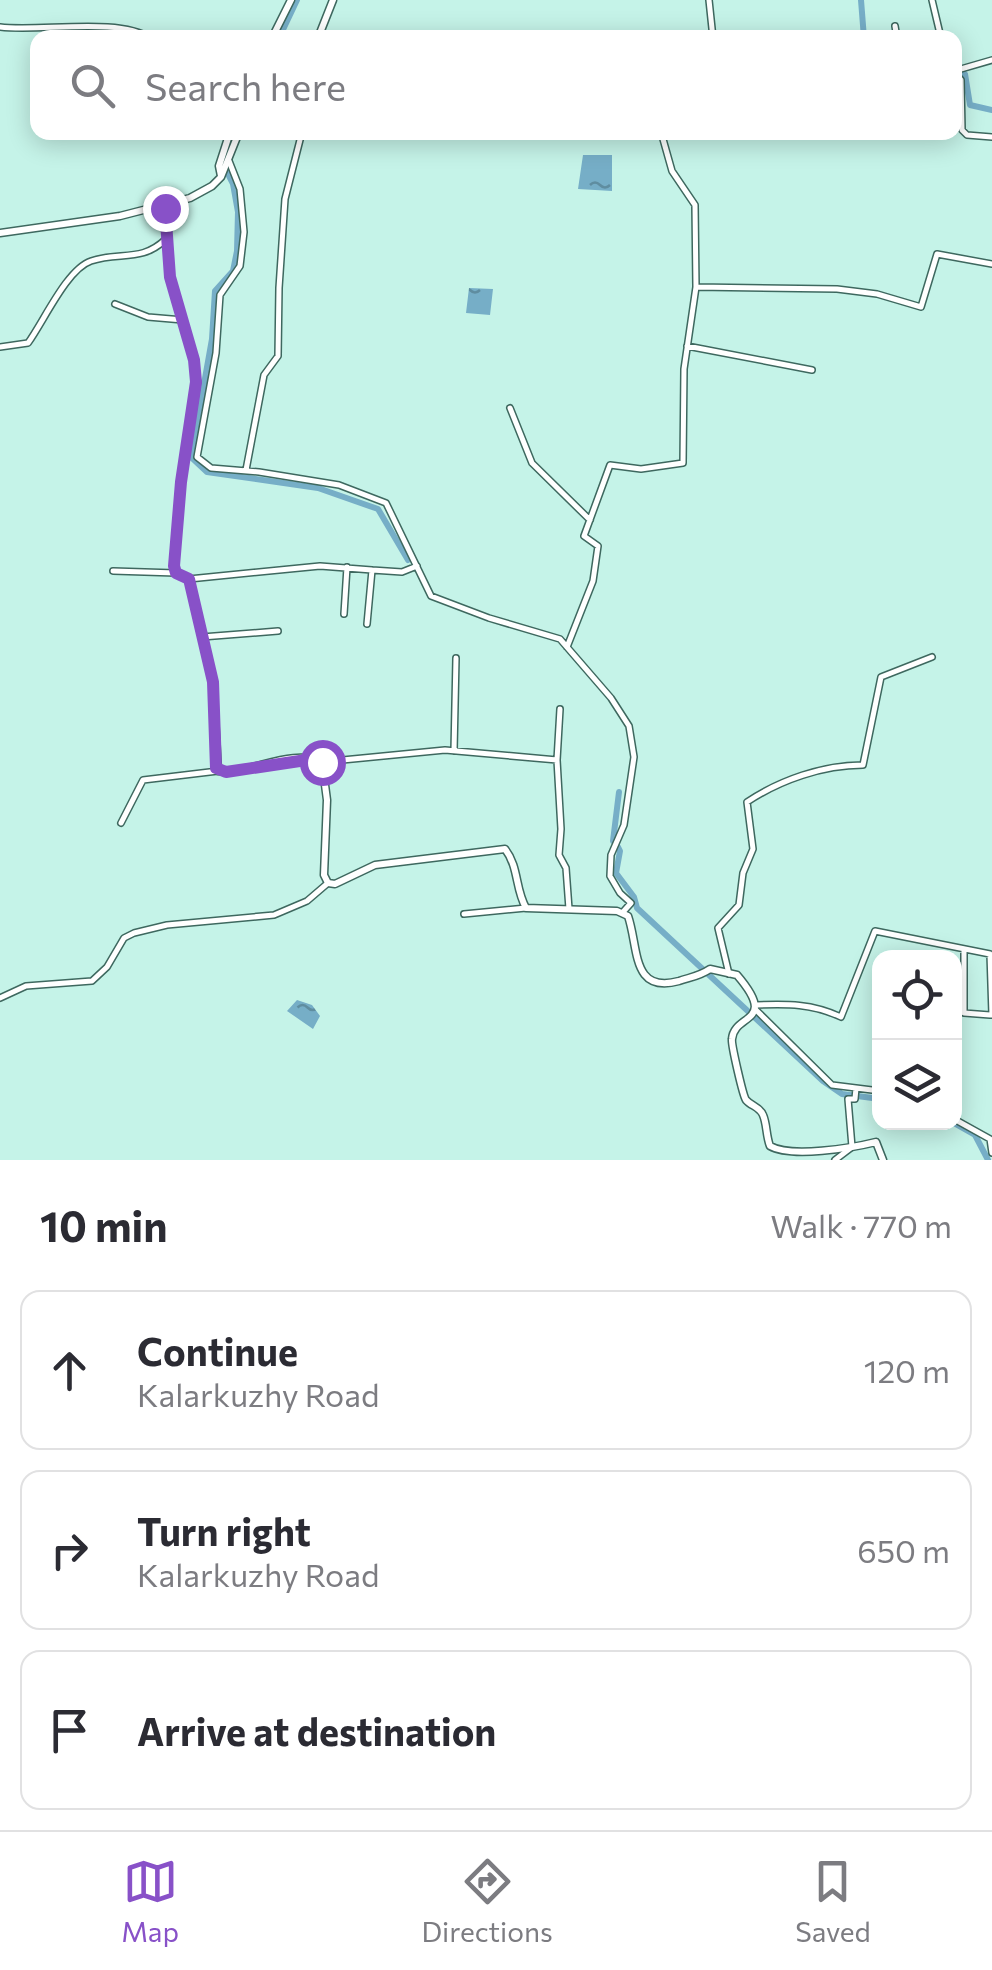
<!DOCTYPE html>
<html lang="en">
<head>
<meta charset="utf-8">
<style>
	body { margin:0; font-family:Commissioner,sans-serif; background:#f7f7f7; color:#2b2b33 }
	.controls { position:absolute; right:30px; bottom:30px; display:grid; overflow:hidden; border-radius:20px; box-shadow:0 5px 25px #0003 }
	.controls button { width:90px; height:90px; display:grid; place-items:center; padding:0; border:0; border-bottom:2px solid #e1e1e2; background:#fff; color:#2b2b33; font:50px sans-serif }
	.stop { position:absolute; width:30px; height:30px; margin:-22px; border:8px solid #8851c8; border-radius:50%; background:#fff }
	.stop.end { background:#8851c8; border-color:#fff; box-shadow:0 2px 10px #0008 }
	.list { margin:0; padding:0; list-style:none }
	h2 { display:flex; justify-content:space-between; align-items:center; height:130px; margin:0; padding:0 40px; font-size:42px }
	h2 small { font-size:32px; font-weight:400; color:#7c7c81 }
	.list li { display:grid; grid-template-columns:65px 1fr auto; gap:30px; align-items:center; box-sizing:border-box; height:160px; margin:0 20px 20px; padding:0 20px; border:2px solid #e1e1e2; border-radius:20px }
	.list b { display:block; font-size:38px; white-space:nowrap }
	.list p { margin:0; font-size:32px; white-space:nowrap; color:#7c7c81 }
	.list em { font-size:32px; font-style:normal; color:#7c7c81 }
	.icon { flex:none; width:55px; height:55px; fill:none; stroke:currentColor; stroke-width:2; stroke-linecap:round; stroke-linejoin:round }
	.map { position:relative; flex:none; width:992px; height:1160px; overflow:hidden }
	.search { position:absolute; background:#fff; box-shadow:0 5px 25px #0003; left:30px; right:30px; top:30px; height:110px; display:flex; align-items:center; gap:25px; box-sizing:border-box; padding:0 35px; border-radius:20px; color:#7c7c81; font-size:38px }
	.sheet { height:670px; background:#fff }
	nav { display:flex; justify-content:space-around; align-items:center; box-sizing:border-box; height:140px; border-top:2px solid #e1e1e2; background:#fff; font-size:28px; color:#7c7c81 }
	nav a { display:grid; justify-items:center; gap:5px }
	nav .on { color:#8851c8 }
	.map>svg:first-child { display:block }
	.water { fill:url(#water-ripples) }
	.lines { fill:none; stroke-linecap:round; stroke-linejoin:round }
	.canal { stroke:#76aec7; stroke-width:6 }
	.street-casing { stroke:#3e685f; stroke-width:8 }
	.secondary-casing { stroke:#3e685f; stroke-width:9 }
	.street { stroke:#fff; stroke-width:5 }
	.secondary { stroke:#fff; stroke-width:6 }
	.route { stroke:#8851c8; stroke-width:12 }
</style>
</head>
<body>
<div class="map">
<svg width="992" height="1160" viewBox="0 0 992 1160">
	<defs>
		<pattern id="water-ripples" width="26" height="14" patternUnits="userSpaceOnUse" patternTransform="scale(2.5)"><rect width="26" height="14" fill="#76aec7"/><path d="M2 4q2-2 4 0t4 0M15 11q2-2 4 0t4 0" fill="none" stroke="#5f8da0"/></pattern>
	</defs>
	<rect width="100%" height="100%" fill="#c5f3e8"/>
	<path class="water" d="M 583,155 L 612,155 L 612,191 L 578,189 Z
		M 469,288 L 493,289 L 490,315 L 466,313 Z
		M 297,1000 L 312,1005 L 320,1016 L 313,1029 L 287,1011 Z"/>
	<g class="lines">
		<path class="canal" d="M 861,0 L 864,38
			M 279,38 L 297,0
			M 956,71 L 965,74 L 970,105 L 992,110
			M 226,169 L 223,164 L 234,132
			M 226,170 L 233,184 L 238,212 L 237,251 L 233,271 L 215,291 L 212,339 L 191,457 L 207,472 L 318,488 L 378,509 L 408,560
			M 613,841 L 619,792
			M 618,847 L 620,851 L 616,873 L 634,897 L 637,908 L 823,1081 L 842,1094 L 880,1099
			M 952,1122 L 975,1135 L 988,1160"/>
		<defs>
			<path id="street" d="M 709,0 L 713,38
				M 932,0 L 941,38
				M 895,26 L 897,38
				M 0,27 C 39,32 119,17 150,38
				M 954,71 L 992,60
				M 954,72 L 961,80 L 962,130 L 967,135 L 992,137
				M 661,132 L 672,171 L 695,205 L 696,287 L 837,289 L 877,294 L 921,307 L 937,254 L 992,264
				M 229,161 L 240,189 L 244,232 L 240,266 L 220,295 L 216,353 L 197,457 L 211,468 L 259,472 L 339,485 L 386,503 L 431,596 L 489,618 L 560,639 L 611,698 L 629,726 L 634,757 L 624,825 L 611,855 L 610,876 L 620,893 L 631,903 L 623,912
				M 115,304 L 148,317 L 183,320
				M 687,346 L 812,370
				M 0,347 L 28,343 C 44,321 67,269 91,261 C 120,251 141,263 166,239
				M 510,408 L 532,463 L 590,520
				M 246,470 L 264,375 L 278,356 L 279,288 L 285,199 L 302,132
				M 113,571 L 176,573
				M 189,579 L 320,566 L 372,570
				M 344,614 L 347,567
				M 367,624 L 372,570 L 402,572 L 417,566
				M 202,637 L 278,631
				M 567,647 L 593,581 L 598,546 L 584,536 L 610,465 L 641,469 L 683,463 L 684,369 L 696,287
				M 560,709 L 557,760 L 561,829 L 559,855 L 566,868 L 569,909
				M 454,751 L 456,658
				M 322,762 L 445,750 L 557,760
				M 121,823 L 143,780 L 218,771
				M 464,914 L 526,908
				M 964,949 L 964,1013 L 990,1015
				M 729,974 L 718,928 L 739,905 L 743,873 L 753,849 L 747,802 C 780,780 823,765 863,765 L 881,677 L 932,657
				M 0,998 L 26,986 L 92,981 L 107,967 L 124,938 L 134,933 L 167,925 L 274,915 L 307,901 L 328,883
				M 755,1005 C 787,1004 811,1003 841,1017 L 875,931 L 990,954 L 992,1015
				M 755,1009 L 832,1085 L 856,1088
				M 954,1119 L 990,1139 L 992,1153
				M 835,1160 L 852,1147 L 848,1099 L 855,1099 L 856,1088 L 880,1091"/>
			<path id="secondary" d="M 272,38 L 291,0
				M 318,38 L 333,0
				M 221,176 L 219,166 L 230,132
				M 165,206 L 170,277 L 194,360 L 197,382 L 181,482 L 174,566 L 176,573 L 189,579 L 213,683 L 218,771 C 251,774 291,748 322,762 L 327,800 L 324,875 L 328,883 L 335,884 L 375,865 L 505,849 C 519,867 515,889 526,908 L 617,911 L 628,916 C 639,948 631,994 679,981 C 691,977 700,976 710,969 L 737,975 C 779,1024 734,1013 732,1039 C 731,1044 743,1096 746,1100 C 751,1106 760,1107 763,1115 C 767,1124 766,1136 770,1146 C 791,1158 852,1148 876,1142 L 883,1160
				M 0,233 L 120,216 L 190,198 L 212,186 L 221,177 L 239,132"/>
		</defs>
		<use href="#street" class="street-casing"/>
		<use href="#secondary" class="secondary-casing"/>
		<use href="#street" class="street"/>
		<use href="#secondary" class="secondary"/>
	</g>
	<g class="lines">
		<path class="route" d="M 165,208 L 170,277 L 194,360 L 196,382 L 181,482 L 174,566 L 176,573 L 189,579 L 213,682 L 216,768 L 226,772 L 313,759 L 322,762"/>
	</g>
</svg>
<div class="controls">
<button><svg class="icon" aria-label="locate" viewBox="0 0 24 24"><circle cx="12" cy="12" r="6"/><path d="M12 2v4M12 18v4M2 12h4M18 12h4"/></svg></button>
<button><svg class="icon" aria-label="layers" viewBox="0 0 24 24"><path d="M12 4l9 5-9 5-9-5zM3 14l9 5 9-5"/></svg></button>
</div>
<div class="stop" style="left:322px;top:762px"></div>
<div class="stop end" style="left:165px;top:208px"></div>
<div class="search"><svg class="icon" aria-label="search" viewBox="0 0 24 24"><circle cx="10" cy="10" r="6"/><path d="M15 15l6 6"/></svg>Search here</div>
</div>
<section class="sheet">
<h2>10 min<small>Walk · 770 m</small></h2>
<ul class="list">
<li><svg class="icon" aria-label="ahead" viewBox="0 0 24 24"><path d="M12 20V5M6 11l6-6 6 6"/></svg><div><b>Continue</b><p>Kalarkuzhy Road</p></div><em>120 m</em></li>
<li><svg class="icon" aria-label="right" viewBox="0 0 24 24"><path d="M7 20v-9h11M14 6l5 5-5 5"/></svg><div><b>Turn right</b><p>Kalarkuzhy Road</p></div><em>650 m</em></li>
<li><svg class="icon" aria-label="arrive" viewBox="0 0 24 24"><path d="M6 21V4h12l-3 4 3 4H6"/></svg><div><b>Arrive at destination</b></div></li>
</ul>
</section>
<nav>
<a class="on"><svg class="icon" aria-label="map" viewBox="0 0 24 24"><path d="M3 6l6-2 6 2 6-2v14l-6 2-6-2-6 2zM9 4v14M15 6v14"/></svg>Map</a>
<a><svg class="icon" aria-label="directions" viewBox="0 0 24 24"><path d="M12 3l9 9-9 9-9-9zM9 14v-3h6M13 9l2 2-2 2"/></svg>Directions</a>
<a><svg class="icon" aria-label="saved" viewBox="0 0 24 24"><path d="M7 4h10v16l-5-4-5 4z"/></svg>Saved</a>
</nav>
</body>
</html>
